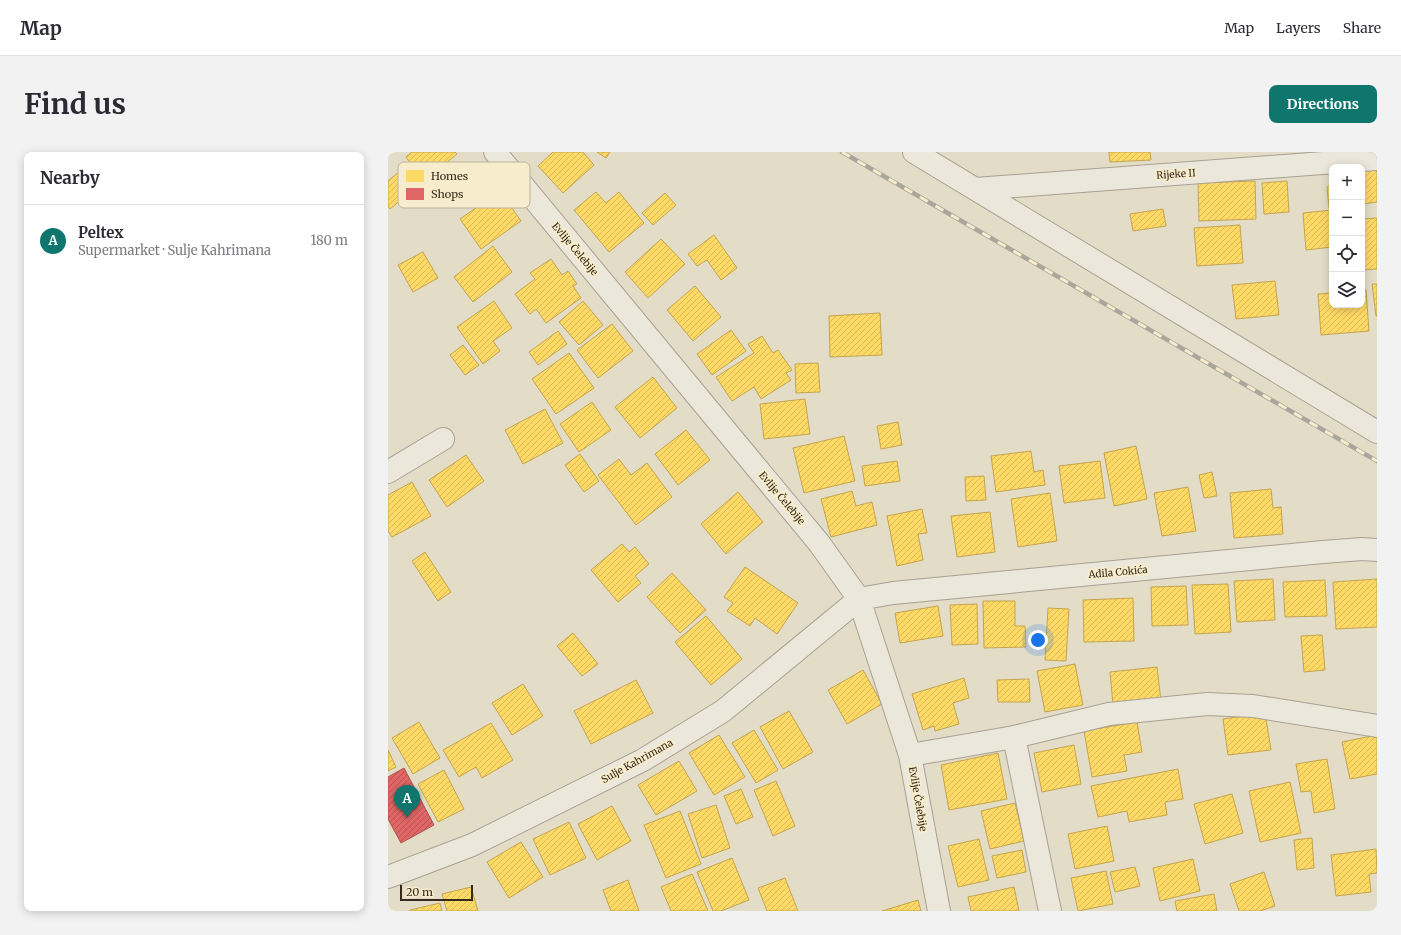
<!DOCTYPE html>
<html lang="en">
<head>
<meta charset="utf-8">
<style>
	body { margin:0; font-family:Merriweather,serif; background:#f2f2f3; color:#2b2b33 }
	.controls { position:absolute; right:12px; top:12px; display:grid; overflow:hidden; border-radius:8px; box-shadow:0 2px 10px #0003 }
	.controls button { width:36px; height:36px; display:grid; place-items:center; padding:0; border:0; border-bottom:1px solid #e1e1e2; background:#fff; color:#2b2b33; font:20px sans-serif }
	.scale { position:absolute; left:12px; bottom:10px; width:73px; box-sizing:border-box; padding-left:4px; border:2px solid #36291a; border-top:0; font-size:11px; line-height:14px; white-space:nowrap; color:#36291a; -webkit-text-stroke:3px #f7eccb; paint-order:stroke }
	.you { position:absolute; left:650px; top:488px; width:14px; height:14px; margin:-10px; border:3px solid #fff; border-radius:50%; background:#1a73e8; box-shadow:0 0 0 6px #1a73e833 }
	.badge { display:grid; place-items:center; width:26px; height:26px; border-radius:50%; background:#0f766e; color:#fff; font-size:13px; font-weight:700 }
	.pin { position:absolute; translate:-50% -33px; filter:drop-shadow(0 1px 2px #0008) }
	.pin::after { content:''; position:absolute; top:21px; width:14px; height:12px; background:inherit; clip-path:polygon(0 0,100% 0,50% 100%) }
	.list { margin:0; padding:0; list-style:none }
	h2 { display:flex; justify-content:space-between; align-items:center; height:52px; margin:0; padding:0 16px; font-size:17px }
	h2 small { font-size:13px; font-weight:400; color:#7c7c81 }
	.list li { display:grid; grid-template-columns:26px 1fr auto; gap:12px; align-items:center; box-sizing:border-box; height:72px; padding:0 16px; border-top:1px solid #e1e1e2 }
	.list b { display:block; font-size:15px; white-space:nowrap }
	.list p { margin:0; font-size:13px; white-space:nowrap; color:#7c7c81 }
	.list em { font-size:13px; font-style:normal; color:#7c7c81 }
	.icon { flex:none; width:22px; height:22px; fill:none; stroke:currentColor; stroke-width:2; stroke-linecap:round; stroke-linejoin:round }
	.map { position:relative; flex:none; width:989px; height:759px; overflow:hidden; border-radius:8px }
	header { display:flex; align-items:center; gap:24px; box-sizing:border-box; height:56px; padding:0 20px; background:#fff; border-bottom:1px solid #e1e1e2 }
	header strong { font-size:19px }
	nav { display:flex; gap:22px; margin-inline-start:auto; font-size:14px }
	.intro { display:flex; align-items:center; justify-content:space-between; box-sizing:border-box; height:96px; padding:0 24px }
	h1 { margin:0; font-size:28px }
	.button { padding:10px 18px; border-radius:8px; background:#0f766e; color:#fff; font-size:14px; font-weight:700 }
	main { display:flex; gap:24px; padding:0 24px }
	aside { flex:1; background:#fff; border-radius:8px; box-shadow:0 2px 10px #0003 }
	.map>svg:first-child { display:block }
	.homes { fill:url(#homes-hatch); stroke:#c3a44f }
	.shops { fill:url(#shops-hatch); stroke:#ad544f }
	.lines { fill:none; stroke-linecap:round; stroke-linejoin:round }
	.minor-casing { stroke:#a8a092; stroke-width:24 }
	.minor { stroke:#ebe7da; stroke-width:22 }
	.rail-casing { stroke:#aaa69b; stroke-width:4.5 }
	.rail { stroke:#f7eccb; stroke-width:3; stroke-dasharray:9; stroke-linecap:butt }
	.labels { text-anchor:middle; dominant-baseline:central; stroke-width:4; stroke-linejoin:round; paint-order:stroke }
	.street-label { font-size:10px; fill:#36291a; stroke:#f7eccb }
	.key { fill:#f7eccb; stroke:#bdb296; stroke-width:1 }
	.key-label { font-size:11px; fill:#36291a }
</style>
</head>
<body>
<header>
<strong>Map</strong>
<nav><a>Map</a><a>Layers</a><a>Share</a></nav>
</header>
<div class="intro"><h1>Find us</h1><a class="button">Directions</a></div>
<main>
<aside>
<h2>Nearby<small></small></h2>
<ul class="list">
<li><span class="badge">A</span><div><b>Peltex</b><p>Supermarket · Sulje Kahrimana</p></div><em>180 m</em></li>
</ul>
</aside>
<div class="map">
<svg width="989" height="759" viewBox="0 0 989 759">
	<defs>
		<pattern id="homes-hatch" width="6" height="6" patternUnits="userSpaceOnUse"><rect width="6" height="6" fill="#ffd966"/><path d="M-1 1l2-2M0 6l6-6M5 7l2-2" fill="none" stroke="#dbba58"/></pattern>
		<pattern id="shops-hatch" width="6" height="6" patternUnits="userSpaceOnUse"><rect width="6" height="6" fill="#e06666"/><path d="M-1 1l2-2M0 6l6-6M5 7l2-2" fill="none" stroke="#b65453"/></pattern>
	</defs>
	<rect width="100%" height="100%" fill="#e3ddc8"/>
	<path class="homes" d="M 24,0 L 67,0 L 69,2 L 36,29 L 18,5 Z
		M 165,0 L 195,0 L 206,13 L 175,41 L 150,14 Z
		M 209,0 L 222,0 L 218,6 Z
		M 721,0 L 762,0 L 763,8 L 722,10 Z
		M 17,15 L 32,32 L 2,57 L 0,54 L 0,29 Z
		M 989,16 L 989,50 L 974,52 L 974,18 Z
		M 867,29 L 868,67 L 811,69 L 810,31 Z
		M 899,29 L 901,60 L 876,62 L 874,31 Z
		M 944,34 L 944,55 L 941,56 L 939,35 Z
		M 112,39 L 133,69 L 93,97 L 72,67 Z
		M 208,40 L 218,51 L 231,40 L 256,71 L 221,100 L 186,58 Z
		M 277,41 L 288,53 L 265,73 L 254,61 Z
		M 775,57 L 778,74 L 745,79 L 742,62 Z
		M 944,58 L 944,95 L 918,98 L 915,61 Z
		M 989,66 L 989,117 L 974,118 L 974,67 Z
		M 852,73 L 855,111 L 809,114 L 806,76 Z
		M 326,83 L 349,116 L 333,128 L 319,108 L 309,114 L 300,102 Z
		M 273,87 L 297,112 L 260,146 L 237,120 Z
		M 105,94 L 124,120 L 85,150 L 66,125 Z
		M 35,100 L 50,126 L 25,140 L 10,113 Z
		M 163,107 L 174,123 L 180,119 L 189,132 L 185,134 L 193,146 L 158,171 L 148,157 L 142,162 L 127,142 L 147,127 L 142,121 Z
		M 887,129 L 891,163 L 848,167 L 844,133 Z
		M 984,132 L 989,132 L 989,164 L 988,164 Z
		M 307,134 L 333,165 L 305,189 L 279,158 Z
		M 978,138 L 981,179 L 933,183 L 930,142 L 944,141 L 944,153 L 974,153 L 974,139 Z
		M 106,149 L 124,176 L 105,189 L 112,199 L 95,212 L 69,175 Z
		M 195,149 L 215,173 L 191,193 L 171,170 Z
		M 492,161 L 494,203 L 442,205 L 441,164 Z
		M 224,172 L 245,199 L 210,226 L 189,198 Z
		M 343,178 L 358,199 L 324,223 L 309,202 Z
		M 170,179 L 179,192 L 150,213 L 141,200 Z
		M 374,184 L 385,201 L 390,198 L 404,218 L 398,221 L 403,228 L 373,247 L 366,235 L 344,249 L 328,225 L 366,201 L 360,192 Z
		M 75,193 L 91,213 L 77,223 L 62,203 Z
		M 181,201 L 206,236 L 168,262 L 144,227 Z
		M 430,211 L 432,240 L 408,241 L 407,212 Z
		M 265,225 L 289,256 L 252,286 L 227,255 Z
		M 417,247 L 422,282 L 376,287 L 372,252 Z
		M 204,250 L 223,278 L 191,300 L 172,272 Z
		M 157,257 L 175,291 L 135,312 L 117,278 Z
		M 510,270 L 514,293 L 493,297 L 489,274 Z
		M 298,278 L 322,308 L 290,333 L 267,302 Z
		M 456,284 L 467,329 L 416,341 L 405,296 Z
		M 748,294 L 759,347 L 726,354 L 716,301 Z
		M 643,299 L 646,320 L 655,318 L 657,333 L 608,340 L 603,304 Z
		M 192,302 L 211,329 L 196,340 L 177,313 Z
		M 78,303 L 96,329 L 59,355 L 41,328 Z
		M 231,307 L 243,323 L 259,311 L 284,345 L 248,373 L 210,323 Z
		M 509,309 L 512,329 L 477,334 L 474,314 Z
		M 712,309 L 717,346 L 676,351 L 671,314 Z
		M 824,320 L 829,344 L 816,346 L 811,323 Z
		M 596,324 L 598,348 L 578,349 L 577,325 Z
		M 24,330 L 43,364 L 4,385 L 0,379 L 0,343 Z
		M 800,335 L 808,379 L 774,384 L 766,341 Z
		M 883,337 L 885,356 L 893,355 L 895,382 L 846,386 L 842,341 Z
		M 464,339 L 468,354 L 484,350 L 489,373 L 443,385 L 433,347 Z
		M 350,340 L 375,370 L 338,402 L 313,372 Z
		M 662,341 L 669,389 L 630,395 L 623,347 Z
		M 534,357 L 539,381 L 530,382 L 535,408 L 509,414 L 499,364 Z
		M 602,360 L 607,400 L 569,405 L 563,364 Z
		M 234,392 L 241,400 L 247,395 L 261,412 L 247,424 L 253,431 L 230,450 L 203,418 Z
		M 37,400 L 63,440 L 50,449 L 24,409 Z
		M 357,415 L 410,451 L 389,482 L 367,466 L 362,474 L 339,459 L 345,451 L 336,445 Z
		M 284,421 L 318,458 L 292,481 L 259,445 Z
		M 885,427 L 887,468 L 849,470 L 846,429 Z
		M 989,427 L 989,475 L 948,477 L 945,430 Z
		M 937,428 L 939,464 L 897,465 L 895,430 Z
		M 840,432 L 843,480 L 807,482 L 804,433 Z
		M 798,434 L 800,473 L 764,474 L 763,435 Z
		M 745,446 L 746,489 L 696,490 L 695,448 Z
		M 595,449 L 627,449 L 627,474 L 637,474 L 638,495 L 596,496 Z
		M 589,452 L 590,492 L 564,493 L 562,453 Z
		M 550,454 L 555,484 L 512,491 L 507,461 Z
		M 660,456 L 681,457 L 678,509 L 657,508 Z
		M 318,464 L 354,507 L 323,533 L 287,490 Z
		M 185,481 L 210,512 L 194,524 L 169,494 Z
		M 934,483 L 937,518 L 916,520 L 913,484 Z
		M 687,512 L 695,553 L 657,560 L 649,519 Z
		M 769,515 L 773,549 L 725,553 L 722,520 Z
		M 475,518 L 494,552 L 459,572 L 440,538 Z
		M 576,526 L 581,546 L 565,551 L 571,572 L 547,579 L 546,574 L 535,578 L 524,542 Z
		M 641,527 L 642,550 L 610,550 L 609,528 Z
		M 248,528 L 265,561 L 203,592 L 186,559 Z
		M 135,532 L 155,564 L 124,583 L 104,551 Z
		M 401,559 L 425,600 L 395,617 L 372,575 Z
		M 877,561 L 883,598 L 840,603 L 835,567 Z
		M 31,570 L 52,606 L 25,622 L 4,586 Z
		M 749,570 L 754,600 L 736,603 L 739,619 L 704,625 L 696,579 Z
		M 103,571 L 125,608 L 94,626 L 88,615 L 71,625 L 55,598 Z
		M 366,578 L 390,618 L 368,631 L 344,591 Z
		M 331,583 L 357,625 L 326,643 L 301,601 Z
		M 989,583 L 989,622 L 962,627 L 954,590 Z
		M 686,593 L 693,632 L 654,640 L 646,601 Z
		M 0,598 L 8,615 L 0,619 Z
		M 610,601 L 619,647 L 561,658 L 553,613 Z
		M 939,607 L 947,657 L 926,661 L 923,639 L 913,640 L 908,612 Z
		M 291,609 L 309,639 L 268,663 L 250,633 Z
		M 790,617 L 795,647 L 777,650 L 779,663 L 741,670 L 739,659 L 710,665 L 703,634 Z
		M 56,618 L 76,657 L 50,670 L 30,632 Z
		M 388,629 L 407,674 L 385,684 L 366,638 Z
		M 902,630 L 913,681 L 872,690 L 861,639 Z
		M 353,637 L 365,665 L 348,672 L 336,644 Z
		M 844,642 L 855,681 L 817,692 L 806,652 Z
		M 627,651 L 636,689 L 602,697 L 593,659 Z
		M 328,653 L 342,696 L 314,706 L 300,662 Z
		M 224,654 L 243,689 L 209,708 L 190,672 Z
		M 292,659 L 313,712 L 278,726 L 256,673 Z
		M 181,670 L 198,706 L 162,723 L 145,687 Z
		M 719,674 L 726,709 L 687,717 L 680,682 Z
		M 924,686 L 926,716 L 909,718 L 906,688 Z
		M 591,687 L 601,728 L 570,735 L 560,694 Z
		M 133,690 L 155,725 L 121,746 L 99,710 Z
		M 988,697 L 989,721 L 981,722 L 983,740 L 948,744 L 943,703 Z
		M 634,698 L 638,720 L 609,726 L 604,704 Z
		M 344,706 L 361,748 L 333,759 L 325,759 L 309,720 Z
		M 805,707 L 812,739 L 772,749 L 765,716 Z
		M 747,715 L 752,734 L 727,740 L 722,720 Z
		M 718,719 L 725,752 L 690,759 L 683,726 Z
		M 876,720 L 887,754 L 872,759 L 851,759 L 842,732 Z
		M 304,722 L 320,759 L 283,759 L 273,735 Z
		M 397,726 L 410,759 L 379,759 L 370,736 Z
		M 240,728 L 251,759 L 223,759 L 215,738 Z
		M 83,735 L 90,759 L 59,759 L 54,742 Z
		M 626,735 L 631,759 L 583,759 L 580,745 Z
		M 826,742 L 829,759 L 789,759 L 787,749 Z
		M 530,748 L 533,759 L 494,759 Z
		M 52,751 L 54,759 L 22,759 L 22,758 Z"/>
	<path class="shops" d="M 16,616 L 46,673 L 13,691 L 0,667 L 0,625 Z"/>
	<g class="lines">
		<defs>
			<path id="minor" d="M 107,0 L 431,391 L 471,447 L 522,603 L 551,759
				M 526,0 L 989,280
				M 587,37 L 989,7
				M 0,320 L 55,287
				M 522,603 L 626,585
				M 0,725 L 84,693 L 255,608 L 335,559 L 471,447 L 505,441 L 935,400 L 974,397 L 989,398
				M 662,759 L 626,585 L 721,562 L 819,552 L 865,554 L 989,574"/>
		</defs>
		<use href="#minor" class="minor-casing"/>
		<use href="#minor" class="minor"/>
		<defs>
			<path id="rail" d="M 454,0 L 989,309"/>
		</defs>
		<use href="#rail" class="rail-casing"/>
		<use href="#rail" class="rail"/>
	</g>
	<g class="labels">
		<g class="street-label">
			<text transform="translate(788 22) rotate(-4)">Rijeke II</text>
			<text transform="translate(187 97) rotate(50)">Evlije Čelebije</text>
			<text transform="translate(394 346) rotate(50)">Evlije Čelebije</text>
			<text transform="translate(730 420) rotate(-5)">Adila Cokića</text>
			<text transform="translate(249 609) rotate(-29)">Sulje Kahrimana</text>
			<text transform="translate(530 647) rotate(80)">Evlije Čelebije</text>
		</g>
	</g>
	<rect x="10" y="10" width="132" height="46" rx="6" class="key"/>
	<rect x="18" y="18" width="18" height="12" fill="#ffd966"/>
	<rect x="18" y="36" width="18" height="12" fill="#e06666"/>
	<g class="key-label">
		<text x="43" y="28">Homes</text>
		<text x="43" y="46">Shops</text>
	</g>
</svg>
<div class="controls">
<button>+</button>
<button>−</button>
<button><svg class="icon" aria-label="locate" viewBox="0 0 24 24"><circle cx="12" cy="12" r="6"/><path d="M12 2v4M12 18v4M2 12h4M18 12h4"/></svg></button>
<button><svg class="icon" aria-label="layers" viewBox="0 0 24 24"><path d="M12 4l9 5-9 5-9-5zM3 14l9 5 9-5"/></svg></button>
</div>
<div class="scale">20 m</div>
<div class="you"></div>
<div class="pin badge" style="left:19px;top:666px">A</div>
</div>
</main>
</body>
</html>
